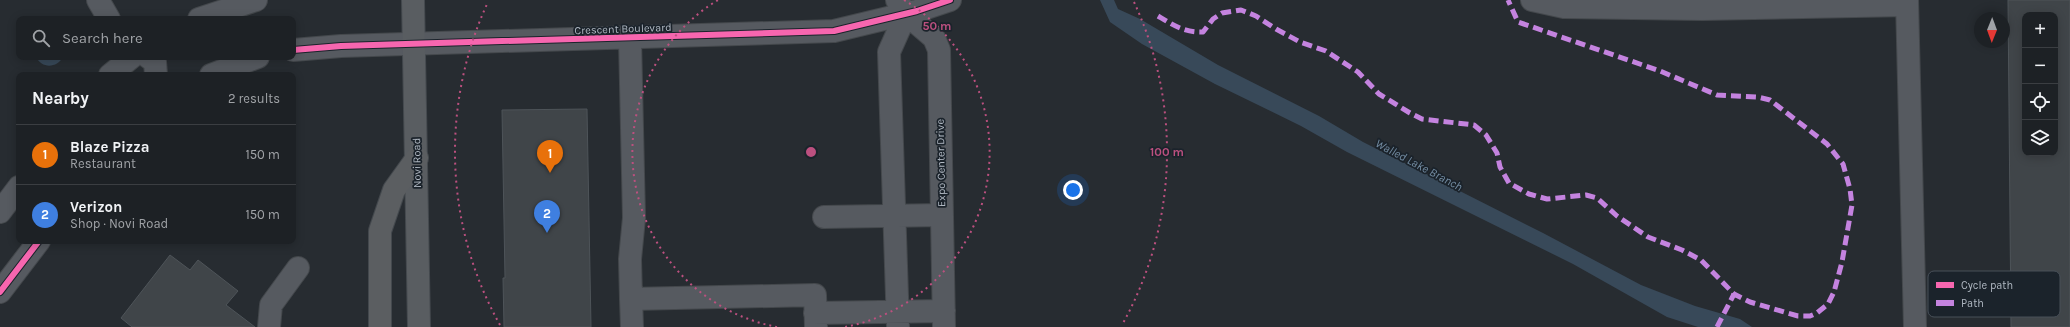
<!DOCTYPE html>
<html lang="en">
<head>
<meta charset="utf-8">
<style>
	body { margin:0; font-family:Karla,sans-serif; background:#2a2e32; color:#f1f3f6 }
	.controls { position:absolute; right:12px; top:12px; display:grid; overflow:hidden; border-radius:8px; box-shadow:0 2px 10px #0003 }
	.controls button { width:36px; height:36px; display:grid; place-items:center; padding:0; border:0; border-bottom:1px solid #3b3e42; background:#1d2125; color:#f1f3f6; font:20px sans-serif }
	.compass { position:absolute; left:1974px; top:12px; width:36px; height:36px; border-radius:50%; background:#1d2125; box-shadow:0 2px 10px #0003; rotate:181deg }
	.you { position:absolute; left:1073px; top:190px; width:14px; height:14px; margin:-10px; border:3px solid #fff; border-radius:50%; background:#1a73e8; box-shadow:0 0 0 6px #1a73e833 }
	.badge { display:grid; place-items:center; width:26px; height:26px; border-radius:50%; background:#818890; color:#fff; font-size:13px; font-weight:700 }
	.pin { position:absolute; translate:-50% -33px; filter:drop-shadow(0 1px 2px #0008) }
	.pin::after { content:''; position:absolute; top:21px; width:14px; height:12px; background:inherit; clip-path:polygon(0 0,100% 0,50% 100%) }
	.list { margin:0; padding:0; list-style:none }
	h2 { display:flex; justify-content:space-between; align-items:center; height:52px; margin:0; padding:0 16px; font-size:17px }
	h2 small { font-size:13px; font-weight:400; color:#a0a3a7 }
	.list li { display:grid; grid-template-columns:26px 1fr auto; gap:12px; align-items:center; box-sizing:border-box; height:60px; padding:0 16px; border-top:1px solid #3b3e42 }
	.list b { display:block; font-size:15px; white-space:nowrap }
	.list p { margin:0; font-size:13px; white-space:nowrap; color:#a0a3a7 }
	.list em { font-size:13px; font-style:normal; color:#a0a3a7 }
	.icon { flex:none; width:22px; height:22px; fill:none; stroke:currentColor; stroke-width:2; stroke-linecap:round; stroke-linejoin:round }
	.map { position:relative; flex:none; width:2070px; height:327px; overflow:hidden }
	.search { position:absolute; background:#1d2125; box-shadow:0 2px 10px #0003; left:16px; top:16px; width:280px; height:44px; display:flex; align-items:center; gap:10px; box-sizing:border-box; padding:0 14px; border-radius:8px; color:#a0a3a7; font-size:15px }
	.panel { position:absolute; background:#1d2125; box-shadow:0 2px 10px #0003; left:16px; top:72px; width:280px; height:172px; border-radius:8px }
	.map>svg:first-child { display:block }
	.water { fill:#384959 }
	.building { fill:#404549; stroke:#4e5459; fill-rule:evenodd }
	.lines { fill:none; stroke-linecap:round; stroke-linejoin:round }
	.minor-casing { stroke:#44484c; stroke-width:24 }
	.major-casing { stroke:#44494e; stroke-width:24 }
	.highway-casing { stroke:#43484d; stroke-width:24 }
	.minor { stroke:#565a60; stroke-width:22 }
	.major { stroke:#595d61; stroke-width:22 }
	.highway { stroke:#5b5e61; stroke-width:22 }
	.quiet { stroke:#c483df; stroke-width:5; stroke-dasharray:10 5; stroke-linecap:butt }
	.cycleway-casing { stroke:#1b232b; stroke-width:8 }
	.cycleway { stroke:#f766af; stroke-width:6 }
	.ring { fill:none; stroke:#bc507f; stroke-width:2; stroke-dasharray:2 4 }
	.labels { text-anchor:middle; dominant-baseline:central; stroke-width:3.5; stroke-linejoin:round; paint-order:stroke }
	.street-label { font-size:11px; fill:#b1b9c3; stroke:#1b232b }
	.water-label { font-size:12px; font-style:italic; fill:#748da3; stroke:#1b232b }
	.key { fill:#1b232b; stroke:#485059; stroke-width:1 }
	.key-label { font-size:11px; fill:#b1b9c3 }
	.centre { fill:#bc507f; stroke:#1b232b; stroke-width:2 }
	.ring-label { font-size:12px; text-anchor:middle; font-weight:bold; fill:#bc507f; stroke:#1b232b; stroke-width:3.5; stroke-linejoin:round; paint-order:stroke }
</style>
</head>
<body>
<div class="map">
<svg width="2070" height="327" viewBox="0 0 2070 327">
	<rect width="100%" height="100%" fill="#272c31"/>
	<path class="water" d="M 1100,0 L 1114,0 L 1118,9 L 1140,19 L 1218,65 L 1319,116 L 1363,142 L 1543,233 L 1641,285 L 1695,306 L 1740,319 L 1752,327 L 1698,327 L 1667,317 L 1573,264 L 1347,152 L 1301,126 L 1215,84 L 1142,44 L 1110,22 Z
		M 36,57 L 63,57 C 57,68 42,69 36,57 Z"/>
	<path class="building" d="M 2008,0 L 2070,0 L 2070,327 L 2011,327 ZM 2025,15 L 2055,15 L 2055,153 L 2025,153 Z
		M 587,109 L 591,327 L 504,327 L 503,278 L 505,278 L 502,110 Z
		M 170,255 L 190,270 L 198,260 L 238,291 L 226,305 L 255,327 L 132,327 L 121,318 Z"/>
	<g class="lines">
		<defs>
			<path id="minor" d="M 98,0 L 109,19
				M 897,0 L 906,14 L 934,38 L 939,50 L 944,327
				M 1532,0 L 1564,7 L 1702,9 L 1907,5
				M 1907,0 L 1915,327
				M 199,19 L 256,0
				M 630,39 L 634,218 L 630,259 L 631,299
				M 293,50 L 341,46 L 834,31 L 917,11 L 950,0
				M 148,57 L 155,62 L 156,75
				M 110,75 L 132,57
				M 211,75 L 258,57
				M 0,212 L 19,187
				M 824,217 L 941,215
				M 0,292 L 39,241
				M 815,313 L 944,311
				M 269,327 L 271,305 L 298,268
				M 632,327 L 631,299 L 815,295 L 816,327
				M 898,327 L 889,52 L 906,14"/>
			<path id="major" d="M 413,0 L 419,327"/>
			<path id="highway" d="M 380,327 L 380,231 L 394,190 L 417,158"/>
		</defs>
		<use href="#minor" class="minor-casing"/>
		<use href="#major" class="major-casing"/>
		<use href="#highway" class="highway-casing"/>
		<use href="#minor" class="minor"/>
		<use href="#major" class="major"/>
		<use href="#highway" class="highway"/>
		<path class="quiet" d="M 1158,16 C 1173,25 1185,33 1203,32 L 1213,19 L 1222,13 L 1241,10 L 1256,16 L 1276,29 L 1300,42 L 1326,51 L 1358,72 L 1379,94 L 1410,113 L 1422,119 L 1474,125 L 1486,135 L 1497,153 L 1500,167 L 1509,183 L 1529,194 L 1547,199 L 1586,195 L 1597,198 L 1617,216 L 1648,237 L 1682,250 L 1701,260 L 1734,294 L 1750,302 L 1798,316 L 1810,316 L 1817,313 L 1828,304 L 1834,292 L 1842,262 L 1852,205 L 1850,189 L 1843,164 L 1827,144 L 1770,100 L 1758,97 L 1717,95 L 1660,71 L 1518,22 L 1508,0
			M 1717,327 L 1734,294"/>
		<defs>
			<path id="cycleway" d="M 293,50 L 341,46 L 834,31 L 917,11 L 950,0
				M 0,292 L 39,241"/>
		</defs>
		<use href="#cycleway" class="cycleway-casing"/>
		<use href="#cycleway" class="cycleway"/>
	</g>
	<g class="ring">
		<path d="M777 327A178 178 0 0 1 718 0M904 0A178 178 0 0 1 845 327"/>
		<path d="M500 325A356 356 0 0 1 488 2M1134 2A356 356 0 0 1 1122 325"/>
	</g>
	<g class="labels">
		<g class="street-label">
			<text transform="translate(623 29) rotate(-2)">Crescent Boulevard</text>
			<text transform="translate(417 163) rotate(-91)">Novi Road</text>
			<text transform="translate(941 163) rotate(-91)">Expo Center Drive</text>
		</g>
		<g class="water-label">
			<text transform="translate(1419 165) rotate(28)">Walled Lake Branch</text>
		</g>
	</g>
	<rect x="1928" y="271" width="132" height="46" rx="6" class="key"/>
	<rect x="1936" y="282" width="18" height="6" fill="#f766af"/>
	<rect x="1936" y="300" width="18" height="6" fill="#c483df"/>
	<g class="key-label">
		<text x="1961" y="289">Cycle path</text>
		<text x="1961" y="307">Path</text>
	</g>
	<circle cx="811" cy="152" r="6" class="centre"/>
	<g class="ring-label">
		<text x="937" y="30">50 m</text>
		<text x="1167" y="156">100 m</text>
	</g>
</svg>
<div class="controls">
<button>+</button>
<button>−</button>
<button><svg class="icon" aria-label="locate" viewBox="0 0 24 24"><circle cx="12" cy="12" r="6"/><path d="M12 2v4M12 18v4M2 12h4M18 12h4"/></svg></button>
<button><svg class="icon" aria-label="layers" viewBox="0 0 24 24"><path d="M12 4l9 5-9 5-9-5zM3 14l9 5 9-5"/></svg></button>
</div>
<svg class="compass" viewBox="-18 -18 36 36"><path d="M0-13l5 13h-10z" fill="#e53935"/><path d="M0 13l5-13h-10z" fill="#a0a3a7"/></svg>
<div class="you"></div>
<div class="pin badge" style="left:550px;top:173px;background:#e8710a">1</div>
<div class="pin badge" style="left:547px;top:233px;background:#3f7fe0">2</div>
<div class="search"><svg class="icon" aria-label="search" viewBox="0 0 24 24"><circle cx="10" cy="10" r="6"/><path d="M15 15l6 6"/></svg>Search here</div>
<section class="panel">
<h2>Nearby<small>2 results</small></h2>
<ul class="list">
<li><span class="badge" style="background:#e8710a">1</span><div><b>Blaze Pizza</b><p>Restaurant</p></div><em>150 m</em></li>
<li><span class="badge" style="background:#3f7fe0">2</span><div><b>Verizon</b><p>Shop · Novi Road</p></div><em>150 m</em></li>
</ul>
</section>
</div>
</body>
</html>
